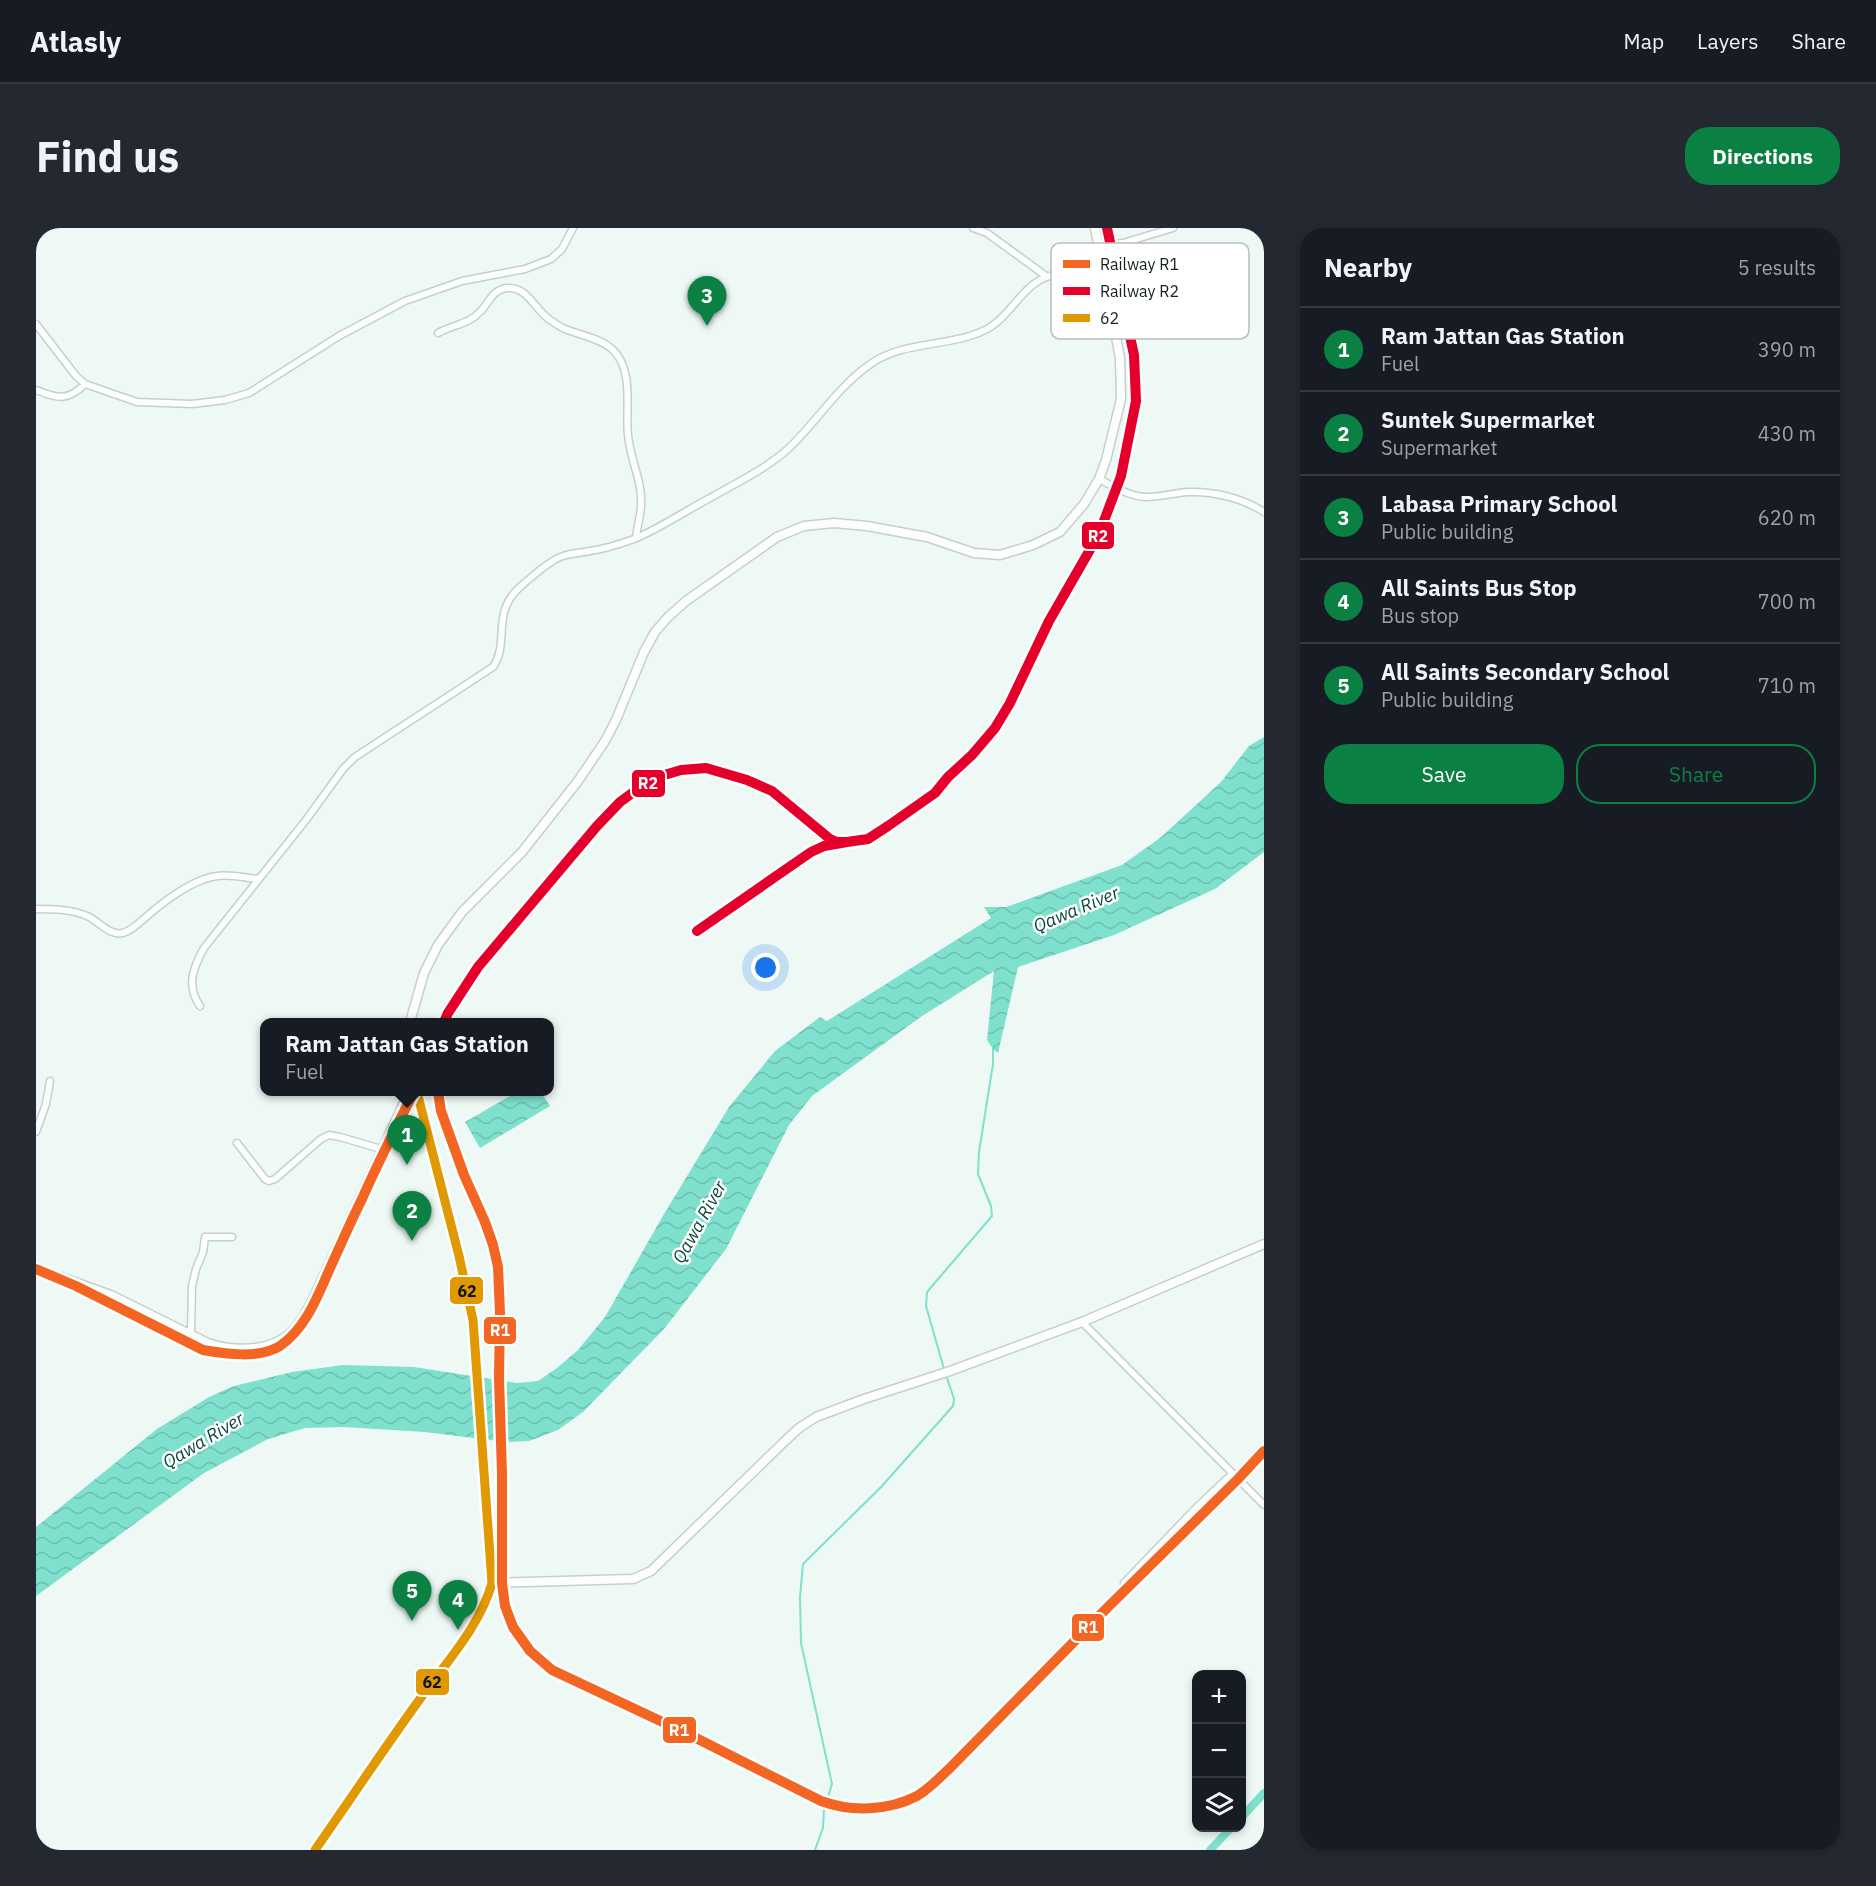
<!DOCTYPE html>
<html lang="en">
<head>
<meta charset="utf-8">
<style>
	body { margin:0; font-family:"IBM Plex Sans",sans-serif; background:#242831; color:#f1f3f6 }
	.controls { position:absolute; right:18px; bottom:18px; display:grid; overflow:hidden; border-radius:12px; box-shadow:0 3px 9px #0003 }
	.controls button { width:54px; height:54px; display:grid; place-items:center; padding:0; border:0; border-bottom:2px solid #363941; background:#171b24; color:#f1f3f6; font:30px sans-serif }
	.you { position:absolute; left:730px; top:740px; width:21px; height:21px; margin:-15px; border:4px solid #fff; border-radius:50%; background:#1a73e8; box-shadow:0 0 0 9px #1a73e833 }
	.badge { display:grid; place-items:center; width:39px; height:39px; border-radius:50%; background:#0b8043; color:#fff; font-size:20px; font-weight:700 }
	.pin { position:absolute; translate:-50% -50px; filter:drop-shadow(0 2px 3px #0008) }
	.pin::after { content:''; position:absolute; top:32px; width:21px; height:18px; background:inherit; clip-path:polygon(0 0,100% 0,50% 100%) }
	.popup { position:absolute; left:224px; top:790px; width:294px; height:78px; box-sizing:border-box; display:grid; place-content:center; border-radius:12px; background:#171b24; filter:drop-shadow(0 2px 4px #0005); font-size:20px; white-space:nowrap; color:#9ea1a6 }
	.popup b { font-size:22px; color:#f1f3f6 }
	.popup::after { content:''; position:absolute; left:50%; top:100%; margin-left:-12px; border:12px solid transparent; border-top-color:#171b24 }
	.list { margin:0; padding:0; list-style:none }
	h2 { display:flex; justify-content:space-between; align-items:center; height:78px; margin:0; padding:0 24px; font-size:26px }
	h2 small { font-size:20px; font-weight:400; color:#9ea1a6 }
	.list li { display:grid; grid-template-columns:39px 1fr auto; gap:18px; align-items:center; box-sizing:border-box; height:84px; padding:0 24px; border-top:2px solid #363941 }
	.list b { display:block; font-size:22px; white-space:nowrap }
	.list p { margin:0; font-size:20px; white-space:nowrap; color:#9ea1a6 }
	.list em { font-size:20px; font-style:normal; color:#9ea1a6 }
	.actions { display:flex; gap:12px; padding:18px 24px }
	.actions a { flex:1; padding:14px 0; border:2px solid #0b8043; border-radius:24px; text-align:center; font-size:21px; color:#0b8043 }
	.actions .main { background:#0b8043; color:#fff }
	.icon { flex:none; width:33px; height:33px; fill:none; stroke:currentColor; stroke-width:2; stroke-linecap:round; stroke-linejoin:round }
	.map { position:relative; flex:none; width:1228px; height:1622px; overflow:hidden; border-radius:24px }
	header { display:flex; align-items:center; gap:36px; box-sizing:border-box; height:84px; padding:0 30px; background:#171b24; border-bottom:2px solid #363941 }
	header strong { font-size:28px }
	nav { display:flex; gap:33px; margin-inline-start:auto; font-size:21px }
	.intro { display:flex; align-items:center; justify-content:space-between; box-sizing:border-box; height:144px; padding:0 36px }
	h1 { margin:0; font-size:42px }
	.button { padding:15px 27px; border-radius:24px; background:#0b8043; color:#fff; font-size:21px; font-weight:700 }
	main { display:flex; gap:36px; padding:0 36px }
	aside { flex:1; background:#171b24; border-radius:24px; box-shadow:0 3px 9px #0003 }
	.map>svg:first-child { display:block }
	.water { fill:url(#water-waves) }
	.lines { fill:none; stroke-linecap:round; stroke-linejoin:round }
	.stream { stroke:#7fe0cd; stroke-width:2 }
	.canal { stroke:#7fe0cd; stroke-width:8 }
	.street-casing { stroke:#c5d0cd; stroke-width:9 }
	.secondary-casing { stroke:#c5d0cd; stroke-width:11 }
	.street { stroke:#fcfefe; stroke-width:6 }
	.secondary { stroke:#fcfefe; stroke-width:8 }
	.bus-1-casing { stroke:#fff; stroke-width:14 }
	.bus-1 { stroke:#e09903; stroke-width:9 }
	.rail-1-casing { stroke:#fff; stroke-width:15 }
	.rail-2-casing { stroke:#fff; stroke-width:15 }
	.rail-1 { stroke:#f26522; stroke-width:10 }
	.rail-2 { stroke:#e4002b; stroke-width:10 }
	.labels { text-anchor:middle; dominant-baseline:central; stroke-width:5; stroke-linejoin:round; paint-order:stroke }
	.water-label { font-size:18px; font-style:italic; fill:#0b473c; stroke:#fff }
	.key { fill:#fff; stroke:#b9bdbc; stroke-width:1.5 }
	.key-label { font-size:16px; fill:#15221f }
	.line-badge { stroke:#fff; stroke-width:2 }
	.badge-label { font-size:16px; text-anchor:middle; font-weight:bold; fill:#fff }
	.pale-badge-label { font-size:16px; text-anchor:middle; font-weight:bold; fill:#111 }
</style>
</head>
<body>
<header>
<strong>Atlasly</strong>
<nav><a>Map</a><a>Layers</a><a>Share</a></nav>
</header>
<div class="intro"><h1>Find us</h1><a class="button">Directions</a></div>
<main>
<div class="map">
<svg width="1228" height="1622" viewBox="0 0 1228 1622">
	<defs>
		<pattern id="water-waves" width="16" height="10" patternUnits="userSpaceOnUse" patternTransform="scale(1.5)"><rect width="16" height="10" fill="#7fe0cd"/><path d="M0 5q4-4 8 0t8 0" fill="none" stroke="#6dc0b0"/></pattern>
	</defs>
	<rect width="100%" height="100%" fill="#eef9f6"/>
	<path class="water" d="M 1228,509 L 1228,624 L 1179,661 L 1078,707 L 982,739 L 962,825 L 957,821 L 951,812 L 958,743 L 886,788 L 776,868 L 753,897 L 690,1021 L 628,1101 L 547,1184 L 522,1202 L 493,1213 L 469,1214 L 389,1204 L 307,1199 L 269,1200 L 232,1211 L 168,1245 L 0,1368 L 0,1299 L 121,1201 L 173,1169 L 198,1158 L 256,1144 L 307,1137 L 378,1139 L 481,1155 L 502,1153 L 521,1140 L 542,1122 L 569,1089 L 628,986 L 693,879 L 739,823 L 784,789 L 791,793 L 955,690 L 948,679 L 970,679 L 1086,637 L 1124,610 L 1185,554 L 1213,518 Z
		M 481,864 L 505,864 L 514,878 L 444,920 L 429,894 Z"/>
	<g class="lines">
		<path class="stream" d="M 908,1141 L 890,1078 L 891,1064 L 956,988 L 955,978 L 942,946 L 943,924 L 957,836 L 957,820
			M 779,1622 L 787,1600 L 788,1581 L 796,1556 L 765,1415 L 764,1369 L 767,1336 L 846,1258 L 917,1178 L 918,1171 L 910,1147"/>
		<path class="canal" d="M 1206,1589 L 1228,1565
			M 1174,1622 L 1195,1600"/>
		<defs>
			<path id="street" d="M 937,0 L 951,5 L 1010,48
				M 1062,17 L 1087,15 L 1137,0
				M 0,96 L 40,148 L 49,156 L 101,174 L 156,176 L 189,172 L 213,165 L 303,108 L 369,73 L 426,53 L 489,41 L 515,31 L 526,21 L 537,0
				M 402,105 C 418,96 432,97 445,83 C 453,74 457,61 472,60 C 492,59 499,82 514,92 C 519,95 524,99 529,101 C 544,107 563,110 575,120 C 599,141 589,180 592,207 C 594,232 607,254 605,279 C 604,289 601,300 600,310
				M 0,162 C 22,171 32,173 49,156
				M 1063,251 C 1076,258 1095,269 1110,269 C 1124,269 1138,265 1152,264 C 1178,263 1206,270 1228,284
				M 0,681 C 15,681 36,681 51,688 C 63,693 73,708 87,705 C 98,702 108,690 117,683 C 134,669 158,651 181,648 C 194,646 210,650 223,651
				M 164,778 C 150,758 157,740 168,720 L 270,592 L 307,541 L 319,529 L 457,439 C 474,414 455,386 483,360 C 494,350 514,332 527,328 C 536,325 545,325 554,323 C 569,321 584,316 598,311 C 621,302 651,282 674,270 C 700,255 732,240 754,219 C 781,193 802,159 833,137 C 867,112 912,120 949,102 C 976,89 989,50 1019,47 C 1035,45 1051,51 1068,52
				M 0,904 L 10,876 L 14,853
				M 201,915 L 229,951 L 233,953 L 239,951 L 285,911 L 293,907 L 304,909 L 345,921
				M 0,1039 L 75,1066 L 172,1114 C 202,1124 242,1123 262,1095 C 267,1089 270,1081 274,1075 L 372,864
				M 1046,1094 L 1228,1277
				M 155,1104 L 156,1058 L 160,1041 L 167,1024 L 169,1009 L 196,1009
				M 1088,1355 L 1160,1280 L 1196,1246"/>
			<path id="secondary" d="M 374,794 L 388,745 L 402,717 L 426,684 L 486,624 L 542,553 L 569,513 L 580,492 L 608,424 L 619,404 L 632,389 L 650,373 L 741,309 L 768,298 L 798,295 L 831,298 L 891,309 L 938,325 L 964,327 L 997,317 L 1024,304 L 1048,276 L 1063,251 L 1070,232 L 1085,171 L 1084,130 L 1059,0
				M 456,1355 L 597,1351 L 615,1343 L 749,1213 L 763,1200 L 780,1189 L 828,1171 L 914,1143 L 1046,1094 L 1228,1016
				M 279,1622 C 316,1569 351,1516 389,1464 C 414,1430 444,1397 456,1355 L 437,1092 L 423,1028 L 381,864"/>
		</defs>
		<use href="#street" class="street-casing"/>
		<use href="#secondary" class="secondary-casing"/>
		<use href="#street" class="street"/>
		<use href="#secondary" class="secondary"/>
		<defs>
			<path id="bus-1" d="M 279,1622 C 316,1569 351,1516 389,1464 C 414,1430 444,1397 456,1355 L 437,1092 L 423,1028 L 381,864"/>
		</defs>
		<use href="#bus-1" class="bus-1-casing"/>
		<use href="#bus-1" class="bus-1"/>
		<defs>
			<path id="rail-1" d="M 402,864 L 405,883 L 428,947 L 449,994 L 457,1017 L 462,1039 L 464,1085 L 463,1150 L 466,1246 L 466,1355 L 469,1378 L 477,1399 L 494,1423 L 516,1442 L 652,1506 L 785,1573 C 815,1584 852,1583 881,1568 C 893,1561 903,1550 913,1541 L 1073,1378 L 1202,1251 L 1228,1223
				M 0,1041 L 40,1058 L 167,1122 C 190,1126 223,1131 244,1118 C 271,1099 282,1067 295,1038 C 305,1016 315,993 326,971 C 342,935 360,899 378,864"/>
			<path id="rail-2" d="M 661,703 L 775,624 L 788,618 L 811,614
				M 408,794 L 412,785 L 442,739 L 561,598 L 584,574 L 599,563 L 625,548 L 645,542 L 670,540 L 711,552 L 736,563 L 794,611 L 801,614 L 811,614 L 832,611 L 852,598 L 899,565 L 912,549 L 936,527 L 959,500 L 974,475 L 1013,393 L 1063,306 L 1085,248 L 1100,173 L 1098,127 L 1071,0"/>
		</defs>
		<use href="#rail-1" class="rail-1-casing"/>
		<use href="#rail-2" class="rail-2-casing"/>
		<use href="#rail-1" class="rail-1"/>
		<use href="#rail-2" class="rail-2"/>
	</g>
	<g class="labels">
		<g class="water-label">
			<text transform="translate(1040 681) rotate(-23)">Qawa River</text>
			<text transform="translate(663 994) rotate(-61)">Qawa River</text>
			<text transform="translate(167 1212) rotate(-31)">Qawa River</text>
		</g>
	</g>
	<rect x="1015" y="15" width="198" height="96" rx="9" class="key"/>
	<rect x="1027" y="32" width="27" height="8" fill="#f26522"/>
	<rect x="1027" y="59" width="27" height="8" fill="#e4002b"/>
	<rect x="1027" y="86" width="27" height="8" fill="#e09903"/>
	<g class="key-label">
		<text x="1064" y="42">Railway R1</text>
		<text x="1064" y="69">Railway R2</text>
		<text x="1064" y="96">62</text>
	</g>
	<g class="line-badge">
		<rect x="1045" y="293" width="34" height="29" rx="6" fill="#e4002b"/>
		<rect x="595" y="541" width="35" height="29" rx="6" fill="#e4002b"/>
		<rect x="413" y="1048" width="35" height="29" rx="6" fill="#e09903"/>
		<rect x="447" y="1088" width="34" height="29" rx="6" fill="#f26522"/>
		<rect x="1035" y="1385" width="34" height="29" rx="6" fill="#f26522"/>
		<rect x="379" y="1440" width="35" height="28" rx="6" fill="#e09903"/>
		<rect x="626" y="1488" width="35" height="28" rx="6" fill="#f26522"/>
	</g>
	<g class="badge-label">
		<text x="1062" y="314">R2</text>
		<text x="612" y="561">R2</text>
		<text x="464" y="1108">R1</text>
		<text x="1052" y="1405">R1</text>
		<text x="643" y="1508">R1</text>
	</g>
	<g class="pale-badge-label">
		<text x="431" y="1069">62</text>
		<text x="396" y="1460">62</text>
	</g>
</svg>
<div class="controls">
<button>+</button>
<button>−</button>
<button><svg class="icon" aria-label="layers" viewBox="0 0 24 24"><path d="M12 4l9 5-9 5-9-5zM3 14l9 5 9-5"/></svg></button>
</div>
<div class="you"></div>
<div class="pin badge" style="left:371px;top:937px">1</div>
<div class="popup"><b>Ram Jattan Gas Station</b>Fuel</div>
<div class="pin badge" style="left:376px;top:1013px">2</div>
<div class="pin badge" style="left:671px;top:98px">3</div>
<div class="pin badge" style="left:422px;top:1402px">4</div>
<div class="pin badge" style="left:376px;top:1393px">5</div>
</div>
<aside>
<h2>Nearby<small>5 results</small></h2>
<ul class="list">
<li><span class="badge">1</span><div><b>Ram Jattan Gas Station</b><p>Fuel</p></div><em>390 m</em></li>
<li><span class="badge">2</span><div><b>Suntek Supermarket</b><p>Supermarket</p></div><em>430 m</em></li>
<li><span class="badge">3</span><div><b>Labasa Primary School</b><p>Public building</p></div><em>620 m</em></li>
<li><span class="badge">4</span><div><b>All Saints Bus Stop</b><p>Bus stop</p></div><em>700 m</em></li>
<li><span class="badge">5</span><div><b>All Saints Secondary School</b><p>Public building</p></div><em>710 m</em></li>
</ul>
<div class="actions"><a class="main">Save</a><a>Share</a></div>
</aside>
</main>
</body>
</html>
